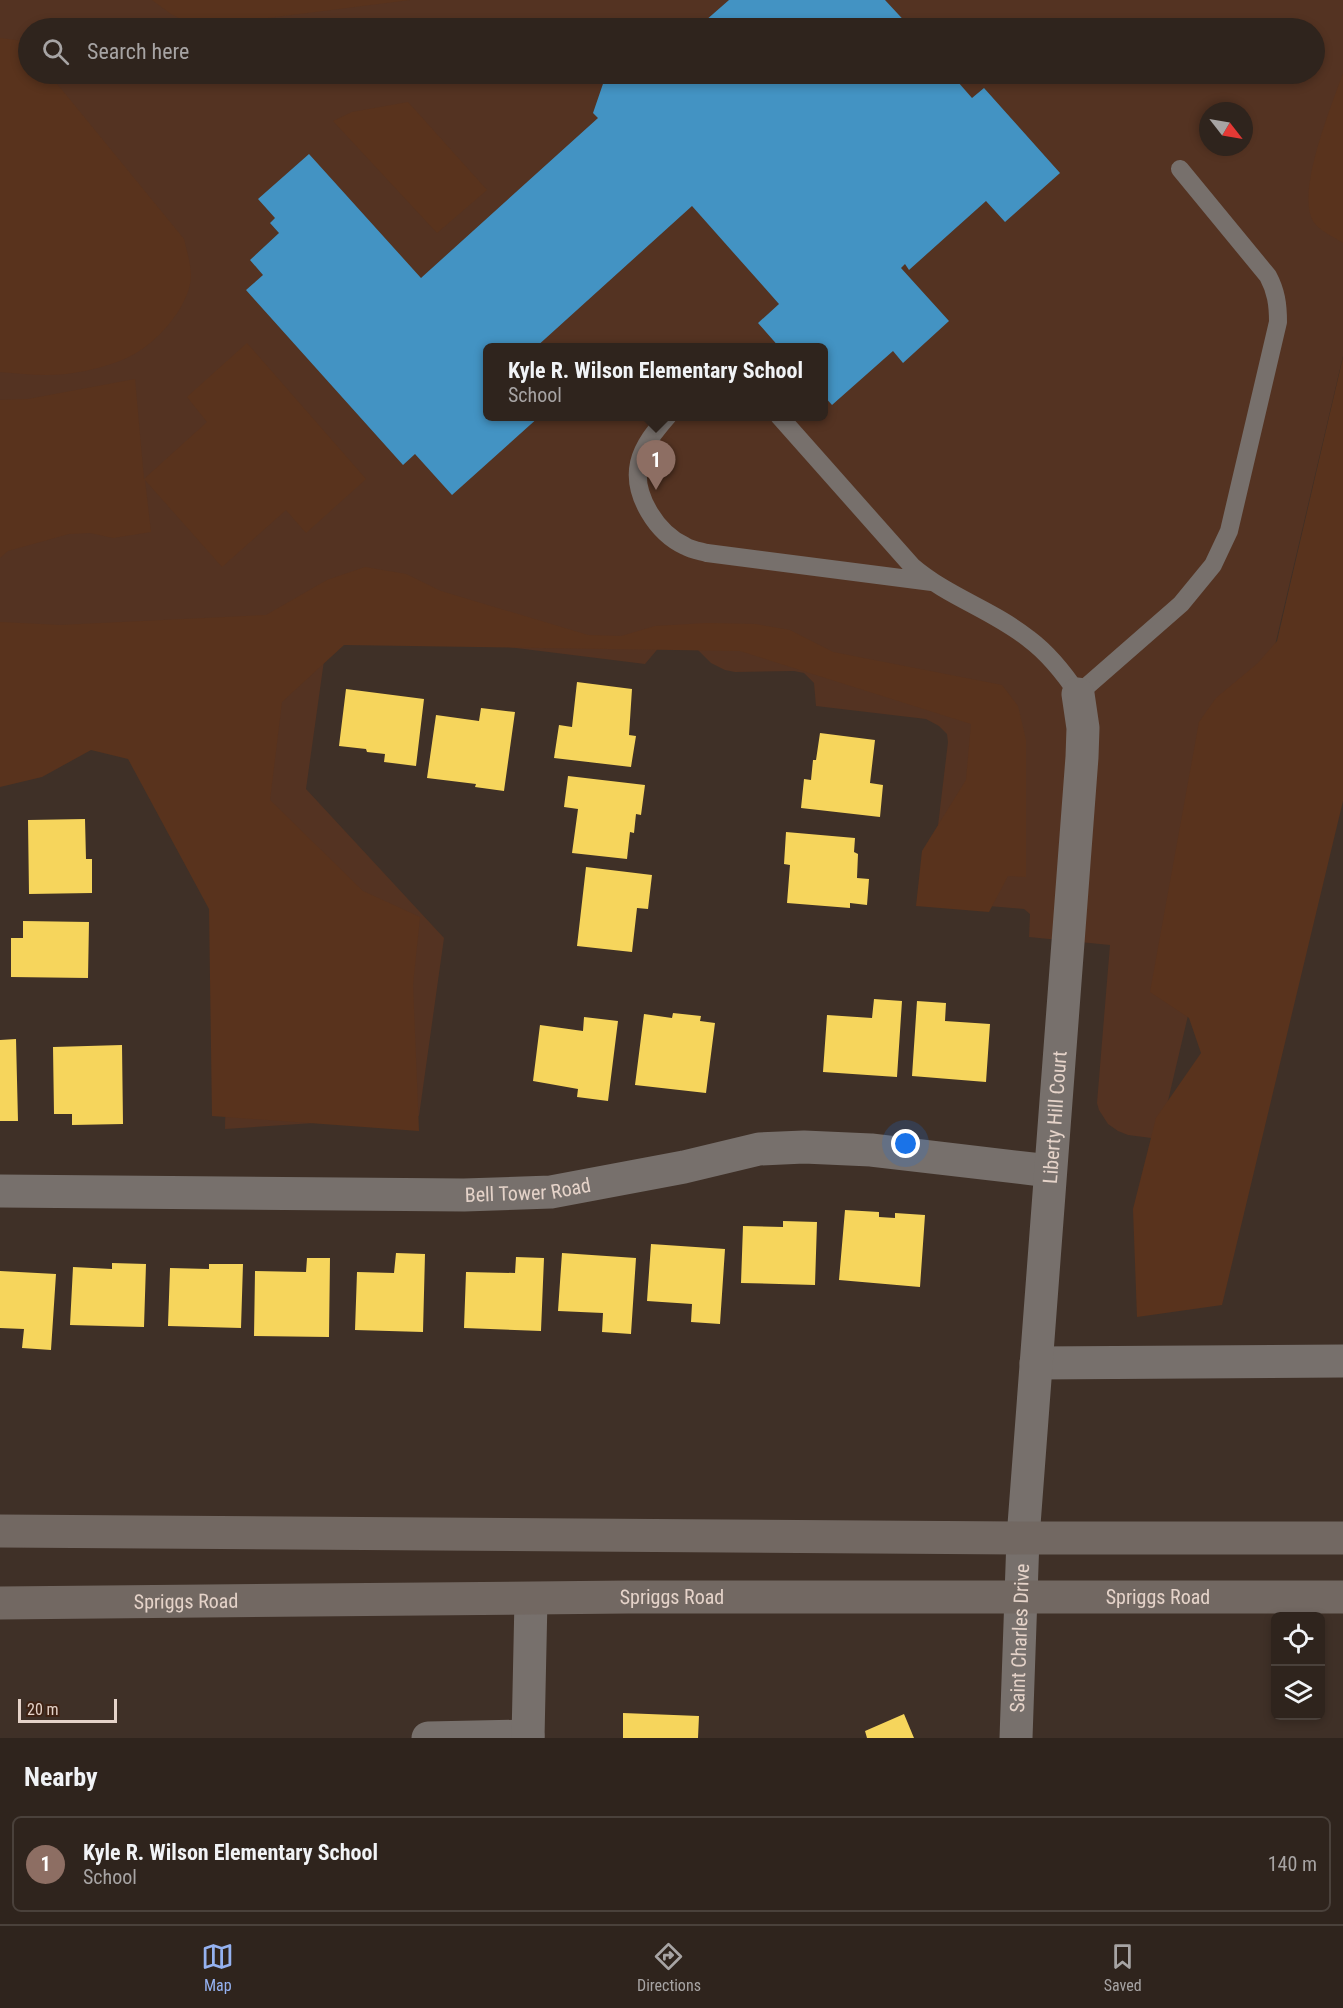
<!DOCTYPE html>
<html lang="en">
<head>
<meta charset="utf-8">
<style>
	body { margin:0; font-family:"Roboto Condensed",sans-serif; background:#372c26; color:#f1f3f6 }
	.controls { position:absolute; right:18px; bottom:18px; display:grid; overflow:hidden; border-radius:9px; box-shadow:0 3px 9px #0003 }
	.controls button { width:54px; height:54px; display:grid; place-items:center; padding:0; border:0; border-bottom:2px solid #4a413b; background:#2f241d; color:#f1f3f6; font:30px sans-serif }
	.compass { position:absolute; left:1199px; top:102px; width:54px; height:54px; border-radius:50%; background:#2f241d; box-shadow:0 3px 9px #0003; rotate:121deg }
	.scale { position:absolute; left:18px; bottom:15px; width:99px; box-sizing:border-box; padding-left:6px; border:3px solid #e5d3c9; border-top:0; font-size:16px; line-height:21px; white-space:nowrap; color:#e5d3c9; -webkit-text-stroke:4px #3e2213; paint-order:stroke }
	.you { position:absolute; left:906px; top:1144px; width:21px; height:21px; margin:-15px; border:4px solid #fff; border-radius:50%; background:#1a73e8; box-shadow:0 0 0 9px #1a73e833 }
	.badge { display:grid; place-items:center; width:39px; height:39px; border-radius:50%; background:#95b2f1; color:#fff; font-size:20px; font-weight:700 }
	.pin { position:absolute; translate:-50% -50px; filter:drop-shadow(0 2px 3px #0008) }
	.pin::after { content:''; position:absolute; top:32px; width:21px; height:18px; background:inherit; clip-path:polygon(0 0,100% 0,50% 100%) }
	.popup { position:absolute; left:483px; top:343px; width:345px; height:78px; box-sizing:border-box; display:grid; place-content:center; border-radius:9px; background:#2f241d; filter:drop-shadow(0 2px 4px #0005); font-size:20px; white-space:nowrap; color:#a7a4a4 }
	.popup b { font-size:22px; color:#f1f3f6 }
	.popup::after { content:''; position:absolute; left:50%; top:100%; margin-left:-12px; border:12px solid transparent; border-top-color:#2f241d }
	.list { margin:0; padding:0; list-style:none }
	h2 { display:flex; justify-content:space-between; align-items:center; height:78px; margin:0; padding:0 24px; font-size:26px }
	h2 small { font-size:20px; font-weight:400; color:#a7a4a4 }
	.list li { display:grid; grid-template-columns:39px 1fr auto; gap:18px; align-items:center; box-sizing:border-box; height:96px; margin:0 12px 12px; padding:0 12px; border:2px solid #4a413b; border-radius:9px }
	.list b { display:block; font-size:22px; white-space:nowrap }
	.list p { margin:0; font-size:20px; white-space:nowrap; color:#a7a4a4 }
	.list em { font-size:20px; font-style:normal; color:#a7a4a4 }
	.icon { flex:none; width:33px; height:33px; fill:none; stroke:currentColor; stroke-width:2; stroke-linecap:round; stroke-linejoin:round }
	.map { position:relative; flex:none; width:1343px; height:1738px; overflow:hidden }
	.search { position:absolute; background:#2f241d; box-shadow:0 3px 9px #0003; left:18px; right:18px; top:18px; height:66px; display:flex; align-items:center; gap:15px; box-sizing:border-box; padding:0 21px; border-radius:33px; color:#a7a4a4; font-size:22px }
	.sheet { height:186px; background:#2f241d }
	nav { display:flex; justify-content:space-around; align-items:center; box-sizing:border-box; height:84px; border-top:2px solid #4a413b; background:#2f241d; font-size:16px; color:#a7a4a4 }
	nav a { display:grid; justify-items:center; gap:3px }
	nav .on { color:#95b2f1 }
	.map>svg:first-child { display:block }
	.built { fill:#543322; fill-rule:evenodd }
	.green { fill:#59331d }
	.homes { fill:#f6d55c }
	.schools { fill:#4393c3 }
	.lines { fill:none; stroke-linecap:round; stroke-linejoin:round }
	.lane { stroke:#77706c; stroke-width:18 }
	.street { stroke:#77706c; stroke-width:33 }
	.secondary { stroke:#726862; stroke-width:33 }
	.labels { text-anchor:middle; dominant-baseline:central; stroke-width:6; stroke-linejoin:round; paint-order:stroke }
	.street-label { font-size:20px; fill:#e5d3c9; stroke:#3e2213 }
</style>
</head>
<body>
<div class="map">
<svg width="1343" height="1738" viewBox="0 0 1343 1738">
	<rect width="100%" height="100%" fill="#3f3027"/>
	<path class="built" d="M 0,0 L 1343,0 L 1343,356 L 1159,1139 L 1128,1135 L 1118,1131 L 1108,1124 L 1099,1110 L 1097,1103 L 1110,945 L 1029,937 L 1030,914 L 1024,909 L 929,901 L 948,742 L 947,734 L 939,726 L 926,719 L 816,706 L 814,683 L 804,673 L 794,671 L 735,672 L 725,670 L 711,663 L 695,647 L 661,645 L 645,664 L 329,625 L 306,789 L 444,938 L 419,1116 L 225,1129 L 229,896 L 123,729 L 0,647 ZM 28,28 L 1314,28 L 1314,74 L 28,74 ZM 1208,111 L 1244,111 L 1244,147 L 1208,147 ZM 488,348 L 824,348 L 824,416 L 488,416 Z"/>
	<path class="green" d="M 152,0 L 410,0 L 197,27 L 171,14 Z
		M 0,38 L 23,41 L 28,48 L 28,74 L 49,74 L 184,239 C 187,253 193,269 190,284 C 184,314 150,350 122,360 C 107,366 89,371 73,373 C 49,377 24,374 0,372 Z
		M 1343,73 L 1343,243 C 1334,237 1318,230 1313,221 C 1296,191 1332,105 1343,73 Z
		M 408,102 L 487,190 L 437,233 L 333,121 L 352,112 Z
		M 247,343 L 366,479 L 306,533 L 286,510 L 222,567 L 145,480 L 151,532 L 113,538 L 90,533 L 69,534 L 8,551 L 0,558 L 0,400 L 28,399 L 135,379 L 144,479 L 207,422 L 187,397 Z
		M 1343,357 L 1343,801 L 1222,1305 L 1137,1317 L 1133,1209 L 1156,1118 L 1201,1053 L 1189,1018 L 1150,992 L 1199,722 L 1216,698 L 1258,663 L 1277,641 Z
		M 365,567 L 406,574 L 441,591 L 588,635 L 621,636 L 655,626 L 706,623 L 755,624 L 790,630 L 833,652 L 1002,685 L 1018,706 L 1026,740 L 1026,877 L 1008,876 L 989,912 L 916,906 L 922,851 L 966,780 L 971,724 L 740,651 L 344,645 L 282,702 L 270,800 L 363,891 L 420,917 L 413,985 L 419,1131 L 212,1116 L 209,909 L 128,759 L 91,750 L 42,777 L 0,787 L 0,622 L 60,625 L 266,615 L 327,580 Z"/>
	<path class="homes" d="M 577,682 L 632,689 L 629,735 L 636,736 L 631,767 L 554,758 L 559,725 L 572,727 Z
		M 346,689 L 424,699 L 416,766 L 384,762 L 385,754 L 367,752 L 366,749 L 339,746 Z
		M 481,708 L 515,712 L 504,791 L 475,787 L 476,784 L 427,778 L 436,715 L 479,721 Z
		M 820,733 L 875,740 L 870,783 L 883,785 L 880,817 L 801,808 L 804,779 L 811,780 L 813,760 L 816,760 Z
		M 568,776 L 645,785 L 641,815 L 636,814 L 634,833 L 630,832 L 627,859 L 572,853 L 578,809 L 564,807 Z
		M 85,819 L 86,859 L 92,859 L 92,893 L 29,894 L 28,820 Z
		M 786,832 L 855,838 L 854,852 L 858,854 L 857,878 L 869,879 L 867,905 L 850,903 L 850,908 L 787,903 L 790,865 L 784,864 Z
		M 586,867 L 652,875 L 648,909 L 637,908 L 632,952 L 577,946 Z
		M 23,921 L 89,922 L 88,978 L 11,977 L 11,938 L 23,938 Z
		M 874,999 L 902,1001 L 897,1077 L 823,1072 L 827,1015 L 872,1018 Z
		M 917,1001 L 946,1003 L 945,1021 L 990,1024 L 986,1082 L 912,1076 Z
		M 673,1013 L 701,1016 L 700,1021 L 715,1023 L 706,1093 L 635,1085 L 644,1014 L 672,1018 Z
		M 584,1017 L 618,1021 L 608,1101 L 577,1097 L 578,1089 L 533,1081 L 540,1025 L 583,1031 Z
		M 16,1039 L 18,1121 L 0,1121 L 0,1040 Z
		M 122,1045 L 123,1124 L 72,1125 L 72,1114 L 54,1114 L 53,1047 Z
		M 845,1210 L 879,1212 L 879,1217 L 895,1218 L 895,1213 L 925,1215 L 920,1287 L 839,1280 Z
		M 783,1221 L 817,1222 L 815,1285 L 741,1283 L 743,1226 L 783,1227 Z
		M 651,1244 L 725,1249 L 720,1324 L 691,1322 L 692,1304 L 647,1301 Z
		M 396,1253 L 425,1254 L 423,1332 L 355,1330 L 357,1272 L 394,1273 Z
		M 562,1253 L 636,1258 L 631,1334 L 602,1332 L 603,1313 L 558,1311 Z
		M 516,1257 L 544,1258 L 541,1331 L 464,1328 L 466,1272 L 515,1273 Z
		M 307,1258 L 330,1258 L 329,1337 L 254,1336 L 255,1271 L 306,1272 Z
		M 112,1263 L 146,1264 L 144,1327 L 70,1325 L 73,1267 L 112,1269 Z
		M 209,1264 L 243,1264 L 241,1328 L 168,1326 L 170,1268 L 209,1269 Z
		M 0,1271 L 56,1274 L 51,1350 L 22,1348 L 24,1329 L 0,1328 Z
		M 623,1713 L 699,1716 L 698,1738 L 623,1738 Z
		M 904,1714 L 914,1738 L 867,1738 L 865,1731 Z"/>
	<path class="schools" d="M 729,0 L 885,0 L 911,28 L 697,28 Z
		M 614,74 L 951,74 L 972,98 L 984,88 L 1060,173 L 1005,222 L 986,201 L 909,270 L 905,264 L 901,268 L 949,321 L 903,363 L 893,351 L 832,405 L 824,396 L 824,348 L 780,348 L 758,323 L 779,304 L 692,206 L 535,348 L 488,348 L 488,416 L 540,416 L 452,495 L 415,454 L 403,465 L 246,290 L 263,275 L 250,260 L 279,233 L 270,223 L 275,218 L 258,199 L 309,154 L 421,278 L 598,118 L 593,113 L 606,75 Z"/>
	<g class="lines">
		<path class="lane" d="M 668,416 C 656,430 643,445 639,463 C 632,495 657,533 685,546 C 692,550 700,551 707,553 L 932,582
			M 779,416 L 912,566 C 948,597 993,610 1029,639 C 1049,654 1064,673 1078,694 L 1181,604 L 1213,565 L 1229,531 L 1278,322 C 1278,304 1276,291 1268,276 L 1180,169"/>
		<g class="street">
			<path id="s1" d="M 0,1191 L 464,1195 L 551,1192 L 684,1167 L 759,1149 L 804,1147 L 871,1150 L 1050,1171"/>
			<path d="M 1036,1363 L 1343,1361"/>
			<path d="M 428,1738 L 528,1736"/>
			<path d="M 528,1738 L 531,1599"/>
			<path id="s2" d="M 1016,1738 L 1023,1538 L 1082,757 L 1083,728 L 1078,694"/>
		</g>
		<g class="secondary">
			<path d="M 0,1531 L 1023,1538 L 1343,1538"/>
			<path id="s3" d="M 0,1603 L 628,1597 L 1343,1597"/>
		</g>
	</g>
	<g class="labels">
		<g class="street-label">
			<text stroke="none"><textPath href="#s2" startOffset="622">Liberty Hill Court</textPath></text>
			<text stroke="none"><textPath href="#s1" startOffset="528">Bell Tower Road</textPath></text>
			<text stroke="none"><textPath href="#s3" startOffset="672">Spriggs Road</textPath></text>
			<text stroke="none"><textPath href="#s3" startOffset="1158">Spriggs Road</textPath></text>
			<text stroke="none"><textPath href="#s3" startOffset="186">Spriggs Road</textPath></text>
			<text stroke="none"><textPath href="#s2" startOffset="100">Saint Charles Drive</textPath></text>
		</g>
	</g>
</svg>
<div class="controls">
<button><svg class="icon" aria-label="locate" viewBox="0 0 24 24"><circle cx="12" cy="12" r="6"/><path d="M12 2v4M12 18v4M2 12h4M18 12h4"/></svg></button>
<button><svg class="icon" aria-label="layers" viewBox="0 0 24 24"><path d="M12 4l9 5-9 5-9-5zM3 14l9 5 9-5"/></svg></button>
</div>
<svg class="compass" viewBox="-18 -18 36 36"><path d="M0-13l5 13h-10z" fill="#e53935"/><path d="M0 13l5-13h-10z" fill="#a7a4a4"/></svg>
<div class="scale">20 m</div>
<div class="you"></div>
<div class="pin badge" style="left:656px;top:490px;background:#8d6e63">1</div>
<div class="popup"><b>Kyle R. Wilson Elementary School</b>School</div>
<div class="search"><svg class="icon" aria-label="search" viewBox="0 0 24 24"><circle cx="10" cy="10" r="6"/><path d="M15 15l6 6"/></svg>Search here</div>
</div>
<section class="sheet">
<h2>Nearby<small></small></h2>
<ul class="list">
<li><span class="badge" style="background:#8d6e63">1</span><div><b>Kyle R. Wilson Elementary School</b><p>School</p></div><em>140 m</em></li>
</ul>
</section>
<nav>
<a class="on"><svg class="icon" aria-label="map" viewBox="0 0 24 24"><path d="M3 6l6-2 6 2 6-2v14l-6 2-6-2-6 2zM9 4v14M15 6v14"/></svg>Map</a>
<a><svg class="icon" aria-label="directions" viewBox="0 0 24 24"><path d="M12 3l9 9-9 9-9-9zM9 14v-3h6M13 9l2 2-2 2"/></svg>Directions</a>
<a><svg class="icon" aria-label="saved" viewBox="0 0 24 24"><path d="M7 4h10v16l-5-4-5 4z"/></svg>Saved</a>
</nav>
</body>
</html>
